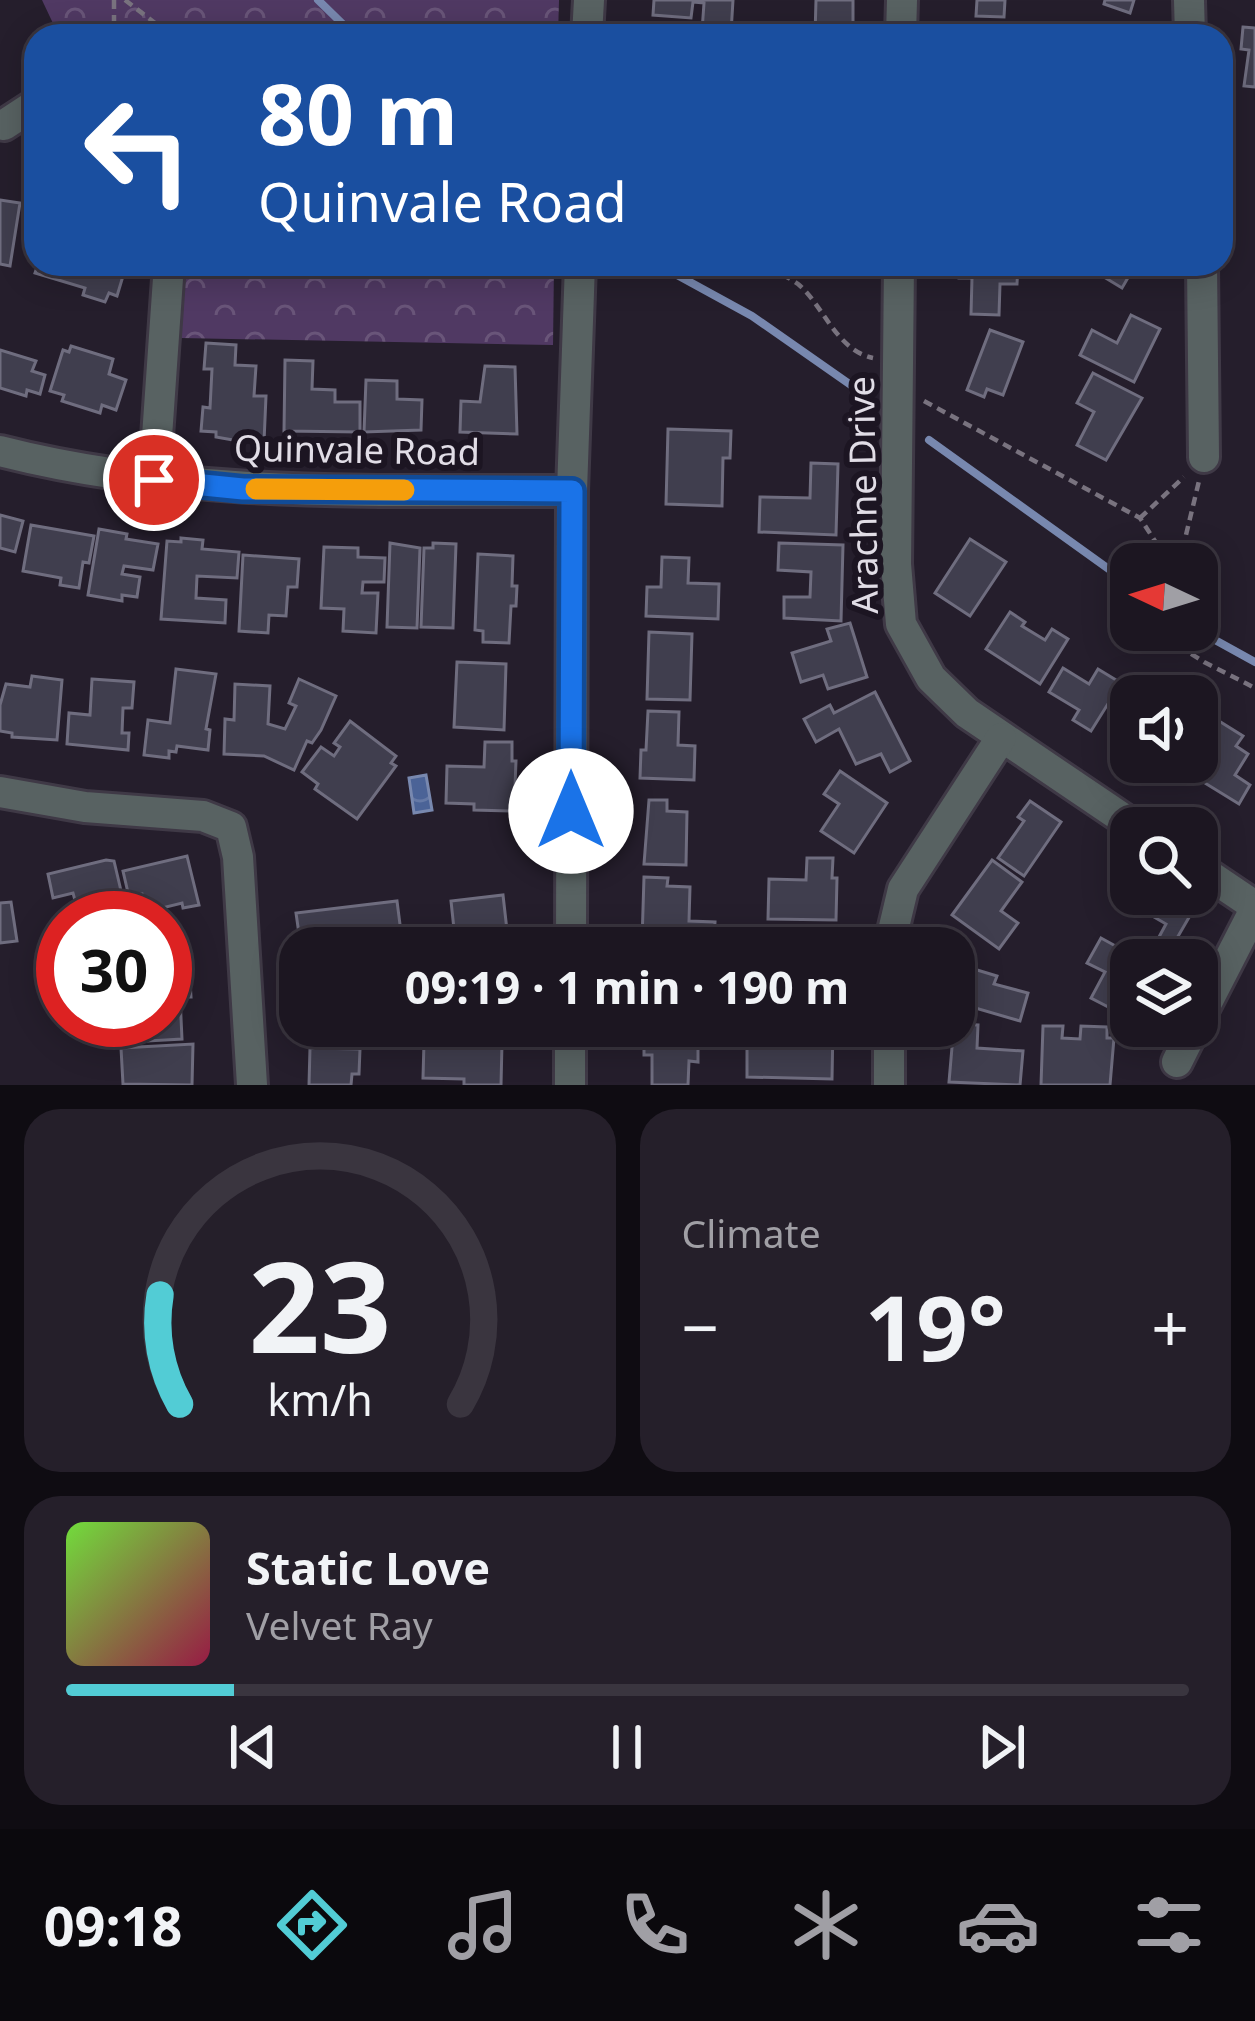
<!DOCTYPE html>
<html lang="en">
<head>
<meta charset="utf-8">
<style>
  :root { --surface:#1c1621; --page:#251f2a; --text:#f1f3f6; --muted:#a09fa5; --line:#3a353f; --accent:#52ccd5 }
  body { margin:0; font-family:"Noto Sans",sans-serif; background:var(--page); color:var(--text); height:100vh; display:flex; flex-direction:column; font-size:45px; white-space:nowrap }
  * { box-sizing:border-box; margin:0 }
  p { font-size:39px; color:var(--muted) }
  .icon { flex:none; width:66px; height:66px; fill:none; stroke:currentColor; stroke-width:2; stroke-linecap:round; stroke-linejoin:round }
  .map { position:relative; height:1085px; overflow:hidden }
  .details { display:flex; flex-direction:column; gap:24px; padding:24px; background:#0f0c12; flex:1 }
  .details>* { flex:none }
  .banner { position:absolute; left:24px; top:24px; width:1209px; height:252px; border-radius:36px; box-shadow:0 6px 30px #0003,0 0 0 3px var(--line); background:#1a4fa0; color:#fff; overflow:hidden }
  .needle { width:78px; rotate:274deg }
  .tools { position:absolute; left:1110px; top:543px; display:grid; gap:24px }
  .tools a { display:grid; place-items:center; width:108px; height:108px; border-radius:24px; background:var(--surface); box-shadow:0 6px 30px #0003,0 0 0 3px var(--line); font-size:60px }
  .speed { position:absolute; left:36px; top:891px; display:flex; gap:24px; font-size:60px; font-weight:700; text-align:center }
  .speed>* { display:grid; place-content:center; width:156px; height:156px; border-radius:50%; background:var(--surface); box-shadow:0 6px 30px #0003,0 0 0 3px var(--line); line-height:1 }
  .speed .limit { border:18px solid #d22; background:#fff; color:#111 }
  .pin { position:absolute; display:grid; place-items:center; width:102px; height:102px; color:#fff; margin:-51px; border:6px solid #fff; border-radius:50%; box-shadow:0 3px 12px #0007 }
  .me { position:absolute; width:132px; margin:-66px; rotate:0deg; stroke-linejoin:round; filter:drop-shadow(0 0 9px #0008) }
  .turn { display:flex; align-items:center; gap:42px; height:252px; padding:0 36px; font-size:54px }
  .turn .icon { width:156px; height:156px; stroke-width:2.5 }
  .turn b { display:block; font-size:84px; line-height:102px }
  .big { font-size:90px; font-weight:700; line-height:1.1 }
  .details .tile { flex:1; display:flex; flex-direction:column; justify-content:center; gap:18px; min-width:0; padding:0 42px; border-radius:36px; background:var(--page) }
  .details .dial { align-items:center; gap:0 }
  .dial svg { height:312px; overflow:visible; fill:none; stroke:var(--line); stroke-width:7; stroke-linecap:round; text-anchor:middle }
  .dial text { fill:var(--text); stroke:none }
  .song { display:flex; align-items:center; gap:36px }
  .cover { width:144px; height:144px; border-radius:18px; background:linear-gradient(135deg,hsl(100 70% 55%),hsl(340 70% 35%)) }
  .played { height:12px; border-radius:6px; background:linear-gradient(90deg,var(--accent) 15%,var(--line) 15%) }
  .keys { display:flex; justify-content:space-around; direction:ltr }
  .heat { display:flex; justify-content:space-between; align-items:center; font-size:66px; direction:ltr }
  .details .tiles { flex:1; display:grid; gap:24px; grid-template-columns:1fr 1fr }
  .tile:last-child { grid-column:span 2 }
  .trip { position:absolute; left:279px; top:927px; width:696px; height:120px; border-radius:36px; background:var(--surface); box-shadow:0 6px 30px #0003,0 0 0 3px var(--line); font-weight:700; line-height:120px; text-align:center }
  .tabs { display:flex; height:192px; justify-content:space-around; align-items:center; background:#0b090d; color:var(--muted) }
  .tabs .icon { width:84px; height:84px }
  .tabs .selected { color:var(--accent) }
  .tabs b { font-size:54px; color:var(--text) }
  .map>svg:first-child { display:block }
  .park { fill:url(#park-crowns) }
  .water { fill:url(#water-waves); stroke:#7888af; stroke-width:3 }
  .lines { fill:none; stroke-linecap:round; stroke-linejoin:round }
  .stream { stroke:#7888af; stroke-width:8 }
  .building { fill:#403e4e; stroke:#6f6d7f; stroke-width:3 }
  .minor-casing { stroke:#3f3946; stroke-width:36 }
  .path { stroke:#79737f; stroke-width:4.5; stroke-dasharray:9 6; stroke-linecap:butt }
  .minor { stroke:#586262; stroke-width:30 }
  .route-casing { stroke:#114b97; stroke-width:30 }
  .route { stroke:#1a73e8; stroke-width:21 }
  .slow { stroke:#f59e0b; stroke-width:21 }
  .labels { text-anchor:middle; stroke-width:12; stroke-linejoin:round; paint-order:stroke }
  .street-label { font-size:36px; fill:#e1dde6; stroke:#1c1522 }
</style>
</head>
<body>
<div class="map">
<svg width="1255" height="1085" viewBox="0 0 1255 1085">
  <defs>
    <pattern id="park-crowns" width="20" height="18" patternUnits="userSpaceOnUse" patternTransform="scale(3)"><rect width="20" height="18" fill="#503963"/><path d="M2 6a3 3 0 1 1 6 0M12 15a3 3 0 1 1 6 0" fill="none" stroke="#695579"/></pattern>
    <pattern id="water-waves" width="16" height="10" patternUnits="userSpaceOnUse" patternTransform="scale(3)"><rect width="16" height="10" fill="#4b6397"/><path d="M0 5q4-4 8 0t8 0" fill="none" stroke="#6579a6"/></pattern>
  </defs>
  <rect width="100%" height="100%" fill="#251e2c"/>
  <g class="park">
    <path d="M42,0H559L558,36H59Z"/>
    <path d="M182,264H554L553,345L181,338Z"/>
  </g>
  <path class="water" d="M426,775L432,810L414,813L409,778Z"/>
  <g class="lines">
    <g class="stream">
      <path d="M318,0L355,36"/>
      <path d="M657,264L752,316L868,397"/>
      <path d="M929,440L1131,585"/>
      <path d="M1197,630L1255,662"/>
    </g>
  </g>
  <g class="building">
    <path d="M654,0H733L731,33L702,31L704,3L693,2L691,18L653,15Z"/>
    <path d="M816,0H853V36H815Z"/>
    <path d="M977,0H1005L1004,17L976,16Z"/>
    <path d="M1105,0H1134L1130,13L1104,4Z"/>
    <path d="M1243,27L1255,28V87L1244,86L1249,50L1241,49Z"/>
    <path d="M954,28L1043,30V36H954Z"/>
    <path d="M0,200L20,203L10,266L0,264Z"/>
    <path d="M38,264H118L126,266L117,296L109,293L105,302L83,295L85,288L35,273Z"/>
    <path d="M959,264H1018L1017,284H1000L999,315L971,314L972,278H959Z"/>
    <path d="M1105,264H1136L1122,288L1099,274Z"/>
    <path d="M1131,315L1160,329L1134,382L1080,355L1092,330L1117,343Z"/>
    <path d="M990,330L1023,342L1003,395L987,389L984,397L967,390Z"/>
    <path d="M206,343L236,345L235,365L256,366L254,396H266L264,442L233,440L216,437V432L201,431L203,407L210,408L212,369H204Z"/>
    <path d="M71,346L113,359L109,374L126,380L116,410L102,405L100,413L62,401L64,395L50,391L63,350L69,352Z"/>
    <path d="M0,350L36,361L32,371L45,375L40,394L27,390L26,396L0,388Z"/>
    <path d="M285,360L313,361L312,389L335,390V402H360V432L284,431Z"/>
    <path d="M485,366L515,367L517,434L460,432L461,401L480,402Z"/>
    <path d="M1093,373L1142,398L1106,460L1077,445L1094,412L1077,403Z"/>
    <path d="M366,380L397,381V399L422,400L421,430L364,432Z"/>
    <path d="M668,429L731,431L730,458H723L722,506L666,504Z"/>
    <path d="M811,463L838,464L836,535L759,532L760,497L810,498Z"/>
    <path d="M0,515L23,521L15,552L0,548Z"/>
    <path d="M31,525L94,536L89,563L83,562L79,588L60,585L61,578L23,571Z"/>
    <path d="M99,529L127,534L126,539L158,544L153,570L124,566L122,574L140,577L137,597L122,595V601L88,595Z"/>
    <path d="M181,538L203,540L202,549L239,552L237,578L197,576L196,598L226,600L225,623L161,619L167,541L181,542Z"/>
    <path d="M970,539L1006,562L970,616L935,593Z"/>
    <path d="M390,543L420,548L417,628L387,627Z"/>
    <path d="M433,543L456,544L453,628L421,627L424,548H433Z"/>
    <path d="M779,543L843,545L841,621L784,618V597H810L811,572L778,570Z"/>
    <path d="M324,547L358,548V557L385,558L384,582H363L362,593H378L376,633L343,631L344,609L321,608Z"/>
    <path d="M478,554L513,556L512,586H517L516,606H511L509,643L483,642V631L475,630Z"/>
    <path d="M243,555L299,559L297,587H288L286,616L269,615L268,633L239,631Z"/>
    <path d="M662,557L689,558L688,583L719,584L718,619L646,616L647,587H661Z"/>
    <path d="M1010,612L1025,622L1022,626L1045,640L1052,629L1068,639L1040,684L986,649Z"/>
    <path d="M850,623L867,677L828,689L823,675L801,682L792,653L831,641L827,629Z"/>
    <path d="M649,632L692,634L690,700L647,699Z"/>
    <path d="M457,662L506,664L504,730L454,727Z"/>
    <path d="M1063,668L1089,684L1098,669L1121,683L1091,731L1073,720L1079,710L1049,692Z"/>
    <path d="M176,669L216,674L206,729L210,730L208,750L177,746L176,752L169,751V758L144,755L148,720L170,723Z"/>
    <path d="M32,676L62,680L57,740L12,737V733L0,731V705L6,684L30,687Z"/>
    <path d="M92,679L134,682L132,708H123L122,733H129L128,750L67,744L69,713L90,715Z"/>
    <path d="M299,679L336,696L321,730L312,743L307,741L294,770L264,756L224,754L225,719L234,720L235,684L270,686L268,724L285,729L296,706L289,703Z"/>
    <path d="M875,692L910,761L890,772L881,754L856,764L839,729L816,742L804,719L830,705L834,713Z"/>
    <path d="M648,711L679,712L678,745L695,746L694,780L640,778L641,750H646Z"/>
    <path d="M1131,719V754L1115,743Z"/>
    <path d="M350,721L396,756L391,763L396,766L357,819L315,789L318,784L302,772L321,747L334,756L340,747L334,743Z"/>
    <path d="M1219,721L1243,736L1236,746L1248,754L1235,775L1250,785L1239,804L1187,772L1197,762Z"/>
    <path d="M485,742H512V761H516L514,811L474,810V804L446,803L447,766L484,767Z"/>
    <path d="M1137,762H1176L1164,780Z"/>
    <path d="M840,771L887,803L854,853L821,831L839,804L824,794Z"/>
    <path d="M649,800H667V811L687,812L686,865L644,864Z"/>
    <path d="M1030,801L1061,822L1024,876L998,858L1024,821L1018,817Z"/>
    <path d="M187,856L199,905L183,908L182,903L146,912L142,894L129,897L123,871Z"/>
    <path d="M807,858H833L832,878H837L836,920L768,919L769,879L806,880Z"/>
    <path d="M106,860L114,861L122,895L98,905L97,898L76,904L73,893L53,898L48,874Z"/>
    <path d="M992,860L1022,882L1001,911L1018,923L999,949L952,915Z"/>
    <path d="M644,877L668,878L667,886L690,887L689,921L715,922L714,943L642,941Z"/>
    <path d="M1131,881V894H1172L1195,907L1173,945L1159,937L1166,924L1142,910L1138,916L1118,904Z"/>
    <path d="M503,895L509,948H456L451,901Z"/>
    <path d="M397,901L403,948H301L309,946L307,933L299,934L296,913Z"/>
    <path d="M11,902L17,941L0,943V903Z"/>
    <path d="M1101,938L1141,960H1131V988L1118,1012L1091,998L1105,972L1087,963Z"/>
    <path d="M954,963L997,976L994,984L1028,993L1020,1021L965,1005L967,998L954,994Z"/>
    <path d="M189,964L191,997H180L182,1039L148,1041L147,1020H165V965Z"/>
    <path d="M954,1024L978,1025L977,1048L1023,1051L1020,1085L949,1082Z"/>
    <path d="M315,1026H344L346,1038L318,1042Z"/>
    <path d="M470,1026H500V1038L470,1037Z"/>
    <path d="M808,1026H833L832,1079L747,1077V1043L807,1045Z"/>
    <path d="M1043,1026H1063L1062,1038L1080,1039L1081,1026L1107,1027V1038H1114L1110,1085H1041Z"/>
    <path d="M644,1033L698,1034V1062L689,1061L688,1085H652V1055H644Z"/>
    <path d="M424,1042L502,1043L501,1085H464V1079L423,1078Z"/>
    <path d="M193,1044L192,1085L123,1084L121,1048Z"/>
    <path d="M310,1048L360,1049L359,1074H352L351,1085H309Z"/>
  </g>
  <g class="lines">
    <g class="minor-casing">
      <g id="minor">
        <path d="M1189,0L1190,36"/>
        <path d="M587,36L589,0"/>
        <path d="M901,36L902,0"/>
        <path d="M4,125L36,104"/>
        <path d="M899,264L896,564L901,624L931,678L967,713L1137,828"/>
        <path d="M1202,264L1204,457"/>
        <path d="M0,451C187,499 381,490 572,491"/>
        <path d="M154,480L169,264"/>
        <path d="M0,792L85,807L203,816L231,827L238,857L252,1085"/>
        <path d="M1197,867L1255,906"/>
        <path d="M571,948L572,491L580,264"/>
        <path d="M889,948L903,889L1001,738"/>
        <path d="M1197,1022L1255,909"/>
        <path d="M889,1026V1085"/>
        <path d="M1177,1062L1195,1026"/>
        <path d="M570,1085V1026"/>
      </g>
    </g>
    <g class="path">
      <path d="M114,0V36"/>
      <path d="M125,0L172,36"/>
      <path d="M754,264C768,269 786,275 798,284C824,306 836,350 873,358"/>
      <path d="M924,401L1140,518L1170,564"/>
      <path d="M1140,518L1184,477"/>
      <path d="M1179,564L1199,481"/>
      <path d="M1153,630L1204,662L1255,688"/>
    </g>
    <use href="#minor" class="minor"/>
  </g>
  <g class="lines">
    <g class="route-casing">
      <path id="route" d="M154,480L243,489L572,491L571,811"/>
    </g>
    <use href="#route" class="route"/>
    <path class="slow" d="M256,489L404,490"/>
  </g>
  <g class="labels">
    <g class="street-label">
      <text transform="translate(357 450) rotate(1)" y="13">Quinvale Road</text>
      <text transform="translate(863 495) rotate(-91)" y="13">Arachne Drive</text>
    </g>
  </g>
</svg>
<div class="tools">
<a><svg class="needle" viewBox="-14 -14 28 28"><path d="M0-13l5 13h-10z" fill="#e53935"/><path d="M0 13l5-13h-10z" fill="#a09fa5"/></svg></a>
<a><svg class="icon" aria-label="sound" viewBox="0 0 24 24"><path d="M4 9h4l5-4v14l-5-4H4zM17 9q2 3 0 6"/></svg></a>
<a><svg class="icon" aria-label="search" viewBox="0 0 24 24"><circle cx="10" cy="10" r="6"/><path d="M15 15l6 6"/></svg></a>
<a><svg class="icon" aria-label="layers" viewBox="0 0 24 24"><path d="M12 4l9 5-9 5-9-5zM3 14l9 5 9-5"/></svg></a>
</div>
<div class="speed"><div class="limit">30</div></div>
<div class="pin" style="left:154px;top:480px;background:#d93025"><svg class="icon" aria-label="arrive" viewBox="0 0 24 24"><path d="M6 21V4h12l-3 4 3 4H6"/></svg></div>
<svg class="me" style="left:571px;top:811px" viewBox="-20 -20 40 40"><circle r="19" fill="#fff"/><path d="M0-13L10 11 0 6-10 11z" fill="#1a73e8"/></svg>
<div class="trip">09:19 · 1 min · 190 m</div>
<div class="banner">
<div class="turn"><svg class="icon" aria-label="left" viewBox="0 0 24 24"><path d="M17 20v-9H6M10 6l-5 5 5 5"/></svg><div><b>80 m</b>Quinvale Road</div></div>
</div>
</div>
<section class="details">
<div class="tiles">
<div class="tile dial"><svg viewBox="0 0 100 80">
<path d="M14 69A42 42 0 1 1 86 69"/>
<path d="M14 69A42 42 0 0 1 9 41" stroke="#52ccd5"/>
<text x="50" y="56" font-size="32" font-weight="700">23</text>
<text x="50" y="72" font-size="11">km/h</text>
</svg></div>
<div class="tile"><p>Climate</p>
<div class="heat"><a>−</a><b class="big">19°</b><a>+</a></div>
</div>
<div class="tile">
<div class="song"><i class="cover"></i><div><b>Static Love</b><p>Velvet Ray</p></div></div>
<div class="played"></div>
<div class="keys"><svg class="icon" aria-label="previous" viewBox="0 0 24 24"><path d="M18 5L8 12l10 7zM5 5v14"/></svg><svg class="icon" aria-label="pause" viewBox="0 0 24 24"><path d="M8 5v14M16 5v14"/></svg><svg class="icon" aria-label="next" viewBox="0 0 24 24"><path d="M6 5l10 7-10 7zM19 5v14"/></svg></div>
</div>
</div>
</section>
<nav class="tabs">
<b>09:18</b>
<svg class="icon selected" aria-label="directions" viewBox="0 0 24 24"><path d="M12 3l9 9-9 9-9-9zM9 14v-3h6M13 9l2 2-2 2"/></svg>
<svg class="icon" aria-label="music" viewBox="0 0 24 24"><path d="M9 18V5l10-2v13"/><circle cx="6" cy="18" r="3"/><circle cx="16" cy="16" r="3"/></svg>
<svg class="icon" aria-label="phone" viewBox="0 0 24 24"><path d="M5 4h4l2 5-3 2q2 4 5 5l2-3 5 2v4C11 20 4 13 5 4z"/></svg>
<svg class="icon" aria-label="climate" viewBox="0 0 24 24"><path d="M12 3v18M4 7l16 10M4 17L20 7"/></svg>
<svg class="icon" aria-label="car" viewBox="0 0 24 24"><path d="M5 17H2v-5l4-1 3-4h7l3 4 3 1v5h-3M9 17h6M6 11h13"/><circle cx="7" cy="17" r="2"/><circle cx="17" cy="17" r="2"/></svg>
<svg class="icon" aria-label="filters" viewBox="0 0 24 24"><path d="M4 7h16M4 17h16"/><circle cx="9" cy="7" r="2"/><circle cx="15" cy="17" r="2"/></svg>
</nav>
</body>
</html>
